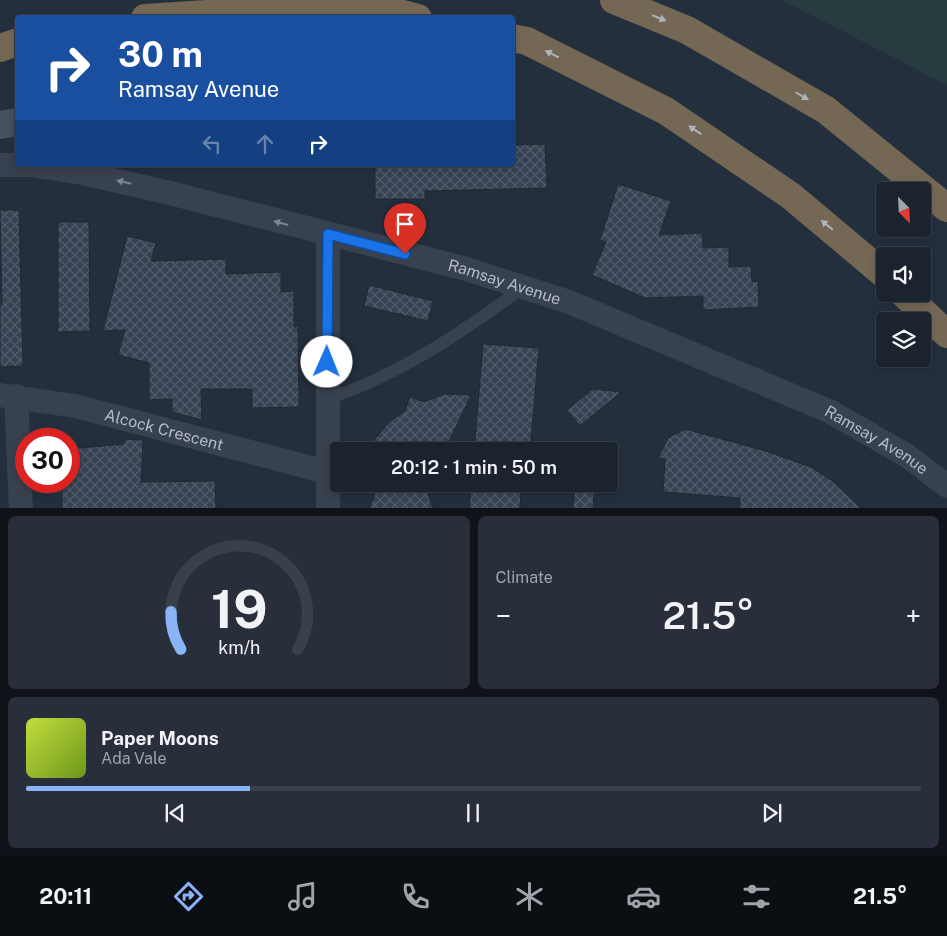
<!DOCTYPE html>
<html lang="en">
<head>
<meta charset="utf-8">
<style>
  :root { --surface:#1b232e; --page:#282f3a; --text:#f1f3f6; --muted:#a0a4aa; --line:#39404a; --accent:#8ab4f8 }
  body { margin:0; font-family:"Public Sans",sans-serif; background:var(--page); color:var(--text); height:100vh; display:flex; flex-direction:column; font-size:19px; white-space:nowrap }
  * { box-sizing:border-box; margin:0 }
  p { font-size:16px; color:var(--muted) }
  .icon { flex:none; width:28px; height:28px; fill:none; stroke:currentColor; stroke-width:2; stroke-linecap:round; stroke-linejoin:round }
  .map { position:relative; height:508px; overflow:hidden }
  .drawer { display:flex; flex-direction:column; gap:8px; padding:8px; background:#0f1319; flex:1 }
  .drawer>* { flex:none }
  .banner { position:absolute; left:15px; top:15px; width:500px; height:152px; border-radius:5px; box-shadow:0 2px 8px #0003,0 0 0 1px var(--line); background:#1a4fa0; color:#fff; overflow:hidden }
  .needle { width:32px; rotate:156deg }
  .tools { position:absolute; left:876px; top:182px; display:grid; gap:10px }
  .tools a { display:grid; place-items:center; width:55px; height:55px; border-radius:5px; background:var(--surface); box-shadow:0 2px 8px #0003,0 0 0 1px var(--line); font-size:25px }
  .speed { position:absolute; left:15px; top:428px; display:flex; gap:10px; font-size:25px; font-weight:700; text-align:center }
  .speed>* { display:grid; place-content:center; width:65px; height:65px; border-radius:50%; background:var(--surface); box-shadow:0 2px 8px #0003,0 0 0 1px var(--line); line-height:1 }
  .speed .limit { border:8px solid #d22; background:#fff; color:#111 }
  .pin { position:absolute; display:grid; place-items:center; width:42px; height:42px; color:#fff; margin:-51px -21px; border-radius:50% 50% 50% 0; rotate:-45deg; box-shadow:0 0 5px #0007 }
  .pin .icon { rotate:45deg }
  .me { position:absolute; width:55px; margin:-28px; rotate:1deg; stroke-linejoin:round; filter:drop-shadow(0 0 4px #0008) }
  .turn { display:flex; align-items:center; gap:18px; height:105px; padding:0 20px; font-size:22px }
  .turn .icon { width:65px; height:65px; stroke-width:2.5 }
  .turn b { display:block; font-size:35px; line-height:42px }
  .lanes { display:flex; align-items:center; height:48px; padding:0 20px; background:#0003; justify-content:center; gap:25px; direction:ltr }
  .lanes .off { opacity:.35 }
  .big { font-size:38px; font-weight:600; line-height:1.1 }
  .drawer .widget { flex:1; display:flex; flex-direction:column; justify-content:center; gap:8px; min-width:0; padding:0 18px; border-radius:8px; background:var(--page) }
  .drawer .dial { align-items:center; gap:0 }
  .dial svg { height:130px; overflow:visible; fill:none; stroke:var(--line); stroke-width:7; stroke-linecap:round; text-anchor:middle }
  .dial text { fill:var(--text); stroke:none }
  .song { display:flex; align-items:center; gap:15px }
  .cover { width:60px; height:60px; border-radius:8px; background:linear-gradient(135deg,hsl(70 70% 55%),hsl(80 70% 35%)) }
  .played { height:5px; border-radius:2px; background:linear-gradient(90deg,var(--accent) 25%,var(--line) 25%) }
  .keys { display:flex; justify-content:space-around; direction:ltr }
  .heat { display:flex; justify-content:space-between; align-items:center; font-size:28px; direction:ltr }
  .drawer .tiles { flex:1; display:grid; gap:8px; grid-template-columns:1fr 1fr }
  .widget:last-child { grid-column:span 2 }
  .trip { position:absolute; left:330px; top:442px; width:288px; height:50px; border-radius:5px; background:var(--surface); box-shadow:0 2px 8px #0003,0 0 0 1px var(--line); font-weight:600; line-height:50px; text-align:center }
  .tabs { display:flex; height:80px; justify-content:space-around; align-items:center; background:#0b0e12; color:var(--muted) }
  .tabs .icon { width:35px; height:35px }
  .tabs .active { color:var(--accent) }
  .tabs b { font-size:22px; color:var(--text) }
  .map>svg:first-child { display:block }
  .pitch { fill:#263c3f }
  .building { fill:url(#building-cross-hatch); stroke:#1f2835 }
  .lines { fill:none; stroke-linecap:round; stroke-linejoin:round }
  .service { stroke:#38414e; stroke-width:12 }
  .minor { stroke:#38414e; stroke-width:24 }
  .secondary { stroke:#465061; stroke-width:28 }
  .motorway { stroke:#746855; stroke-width:28 }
  .oneway { fill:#aeb4bd }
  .oneway2 { fill:#7c8592 }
  .route-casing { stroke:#114b97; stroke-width:12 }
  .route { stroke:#1a73e8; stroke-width:9 }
  .labels { text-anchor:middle; stroke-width:5; stroke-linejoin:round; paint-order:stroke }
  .street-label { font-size:16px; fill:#b4bcc9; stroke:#1d2633 }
</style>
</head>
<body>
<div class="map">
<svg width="947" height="509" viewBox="0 0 947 509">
  <defs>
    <pattern id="building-cross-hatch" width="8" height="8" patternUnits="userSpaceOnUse" patternTransform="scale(1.25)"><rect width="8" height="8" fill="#364354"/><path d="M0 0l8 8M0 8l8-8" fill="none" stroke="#515c6b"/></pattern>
  </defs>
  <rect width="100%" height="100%" fill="#242f3e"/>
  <path class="pitch" d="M782,0H947V85Z"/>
  <g class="building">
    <path d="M545,144L547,188L425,191V199H375V165H512V145Z"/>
    <path d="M618,184L671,201L659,235L702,233L703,248L729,247V267L751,266L752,282L758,281L759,307L703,310V296L645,298L592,275L606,242L600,240Z"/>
    <path d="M0,210H19L23,366L0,367V304H2Z"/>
    <path d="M58,222H89L90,331L58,332Z"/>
    <path d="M127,236L156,243L151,261L226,259V274L281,272V292L294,291V327L298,326L299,407L252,408V389H201L202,420L172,412V399L149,400V363L118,355L125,330L103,331Z"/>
    <path d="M369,285L433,301L428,321L364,306Z"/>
    <path d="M483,344L539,348L530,451H474Z"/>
    <path d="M593,389L621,392L580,426L567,410Z"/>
    <path d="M445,394L471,395L447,446L436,451H365L389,422L405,411L410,397L424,402Z"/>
    <path d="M685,429L766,451L813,468L832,481L862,509H739L740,498L663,492L665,459L658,458L668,438Z"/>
    <path d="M125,439L143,440L141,482L215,481L216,509H62V481H69V449L124,444Z"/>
    <path d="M578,446L597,448V451H577Z"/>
    <path d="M379,484H425L433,509H369Z"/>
    <path d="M471,484H528L527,494L521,493L520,509H469Z"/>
    <path d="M575,484H595L593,509H573Z"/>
  </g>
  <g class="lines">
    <path class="service" d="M327,399C400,375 462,332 524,287"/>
    <g class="minor">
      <path id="s1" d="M0,165H31L83,173L170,193L463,268L569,302L829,411L906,455L947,486"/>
      <path id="s2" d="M0,395L75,406L327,472"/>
      <path d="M16,396L21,509"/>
      <path d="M328,509V235"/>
    </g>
    <path class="secondary" d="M0,125L18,122"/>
    <g class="motorway">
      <path d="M614,0L687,30L826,110L947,208"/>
      <path d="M145,18L284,9L403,14L418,18"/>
      <path d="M512,38L527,41L666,111L791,196L885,275"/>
      <path d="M0,48L18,42"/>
      <path d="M904,294L947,334"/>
    </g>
  </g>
  <defs><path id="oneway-solid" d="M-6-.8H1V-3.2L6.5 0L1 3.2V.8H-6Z" transform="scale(1.25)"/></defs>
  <g class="oneway">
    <use href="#oneway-solid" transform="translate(659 18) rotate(22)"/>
    <use href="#oneway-solid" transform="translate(552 54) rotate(-153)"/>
    <use href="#oneway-solid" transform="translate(802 96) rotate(30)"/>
    <use href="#oneway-solid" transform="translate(695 130) rotate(-146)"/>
    <use href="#oneway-solid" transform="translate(827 225) rotate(-141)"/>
  </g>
  <g class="oneway2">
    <use href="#oneway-solid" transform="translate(124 182) rotate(-167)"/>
    <use href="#oneway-solid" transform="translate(281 223) rotate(-165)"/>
  </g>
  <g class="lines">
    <g class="route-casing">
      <path id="route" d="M327,362L328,234L405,254"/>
    </g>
    <use href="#route" class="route"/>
  </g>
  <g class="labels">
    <g class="street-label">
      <text dy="6" stroke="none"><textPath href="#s1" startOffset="519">Ramsay Avenue</textPath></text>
      <text dy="6" stroke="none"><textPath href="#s2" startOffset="168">Alcock Crescent</textPath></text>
      <text dy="6" stroke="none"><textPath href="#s1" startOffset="924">Ramsay Avenue</textPath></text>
    </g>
  </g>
</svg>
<div class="tools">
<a><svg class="needle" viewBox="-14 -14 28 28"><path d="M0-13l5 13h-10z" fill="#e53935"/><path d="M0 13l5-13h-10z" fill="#a0a4aa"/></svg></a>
<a><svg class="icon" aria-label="sound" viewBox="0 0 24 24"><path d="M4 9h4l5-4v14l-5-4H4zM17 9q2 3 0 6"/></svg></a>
<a><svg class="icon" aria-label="layers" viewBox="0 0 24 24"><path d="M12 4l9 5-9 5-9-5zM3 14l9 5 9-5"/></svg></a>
</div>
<div class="speed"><div class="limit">30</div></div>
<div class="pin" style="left:405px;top:254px;background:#d93025"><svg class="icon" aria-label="arrive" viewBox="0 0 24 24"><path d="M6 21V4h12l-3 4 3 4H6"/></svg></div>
<svg class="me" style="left:327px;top:362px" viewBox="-20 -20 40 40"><circle r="19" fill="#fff"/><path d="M0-13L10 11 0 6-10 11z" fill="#1a73e8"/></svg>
<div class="trip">20:12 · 1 min · 50 m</div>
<div class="banner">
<div class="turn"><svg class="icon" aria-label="right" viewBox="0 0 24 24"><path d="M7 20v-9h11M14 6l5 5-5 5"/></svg><div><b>30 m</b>Ramsay Avenue</div></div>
<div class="lanes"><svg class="icon off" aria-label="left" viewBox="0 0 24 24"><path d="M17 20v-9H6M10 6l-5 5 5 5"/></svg><svg class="icon off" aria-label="ahead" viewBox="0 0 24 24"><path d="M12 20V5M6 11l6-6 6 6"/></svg><svg class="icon" aria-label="right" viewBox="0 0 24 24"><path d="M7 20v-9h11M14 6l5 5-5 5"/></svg></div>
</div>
</div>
<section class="drawer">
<div class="tiles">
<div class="widget dial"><svg viewBox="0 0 100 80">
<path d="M14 69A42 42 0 1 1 86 69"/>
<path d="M14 69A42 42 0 0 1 8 46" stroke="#8ab4f8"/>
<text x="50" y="56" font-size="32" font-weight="700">19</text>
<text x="50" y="72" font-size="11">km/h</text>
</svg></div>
<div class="widget"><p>Climate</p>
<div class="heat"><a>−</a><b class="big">21.5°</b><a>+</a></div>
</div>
<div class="widget">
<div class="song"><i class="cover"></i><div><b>Paper Moons</b><p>Ada Vale</p></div></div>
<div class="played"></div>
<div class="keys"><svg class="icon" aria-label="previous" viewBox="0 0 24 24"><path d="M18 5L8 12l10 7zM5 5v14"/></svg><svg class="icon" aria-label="pause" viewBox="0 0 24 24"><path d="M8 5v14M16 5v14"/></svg><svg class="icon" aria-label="next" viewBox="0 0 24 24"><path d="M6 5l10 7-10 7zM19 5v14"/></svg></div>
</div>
</div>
</section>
<nav class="tabs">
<b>20:11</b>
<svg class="icon active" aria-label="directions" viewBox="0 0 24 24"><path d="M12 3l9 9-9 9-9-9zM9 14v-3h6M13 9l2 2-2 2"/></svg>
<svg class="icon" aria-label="music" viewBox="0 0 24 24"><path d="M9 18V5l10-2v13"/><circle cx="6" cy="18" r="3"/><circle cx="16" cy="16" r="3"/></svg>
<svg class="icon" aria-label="phone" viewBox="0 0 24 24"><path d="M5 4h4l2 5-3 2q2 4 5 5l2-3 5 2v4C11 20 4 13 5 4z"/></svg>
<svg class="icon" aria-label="climate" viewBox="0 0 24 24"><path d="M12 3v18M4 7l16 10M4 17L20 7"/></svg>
<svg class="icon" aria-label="car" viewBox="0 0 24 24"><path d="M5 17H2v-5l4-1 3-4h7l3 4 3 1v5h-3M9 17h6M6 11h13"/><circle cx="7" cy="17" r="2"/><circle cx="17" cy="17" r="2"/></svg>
<svg class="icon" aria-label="filters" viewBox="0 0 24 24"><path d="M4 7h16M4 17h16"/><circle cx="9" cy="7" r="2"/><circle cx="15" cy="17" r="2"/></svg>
<b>21.5°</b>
</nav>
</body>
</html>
